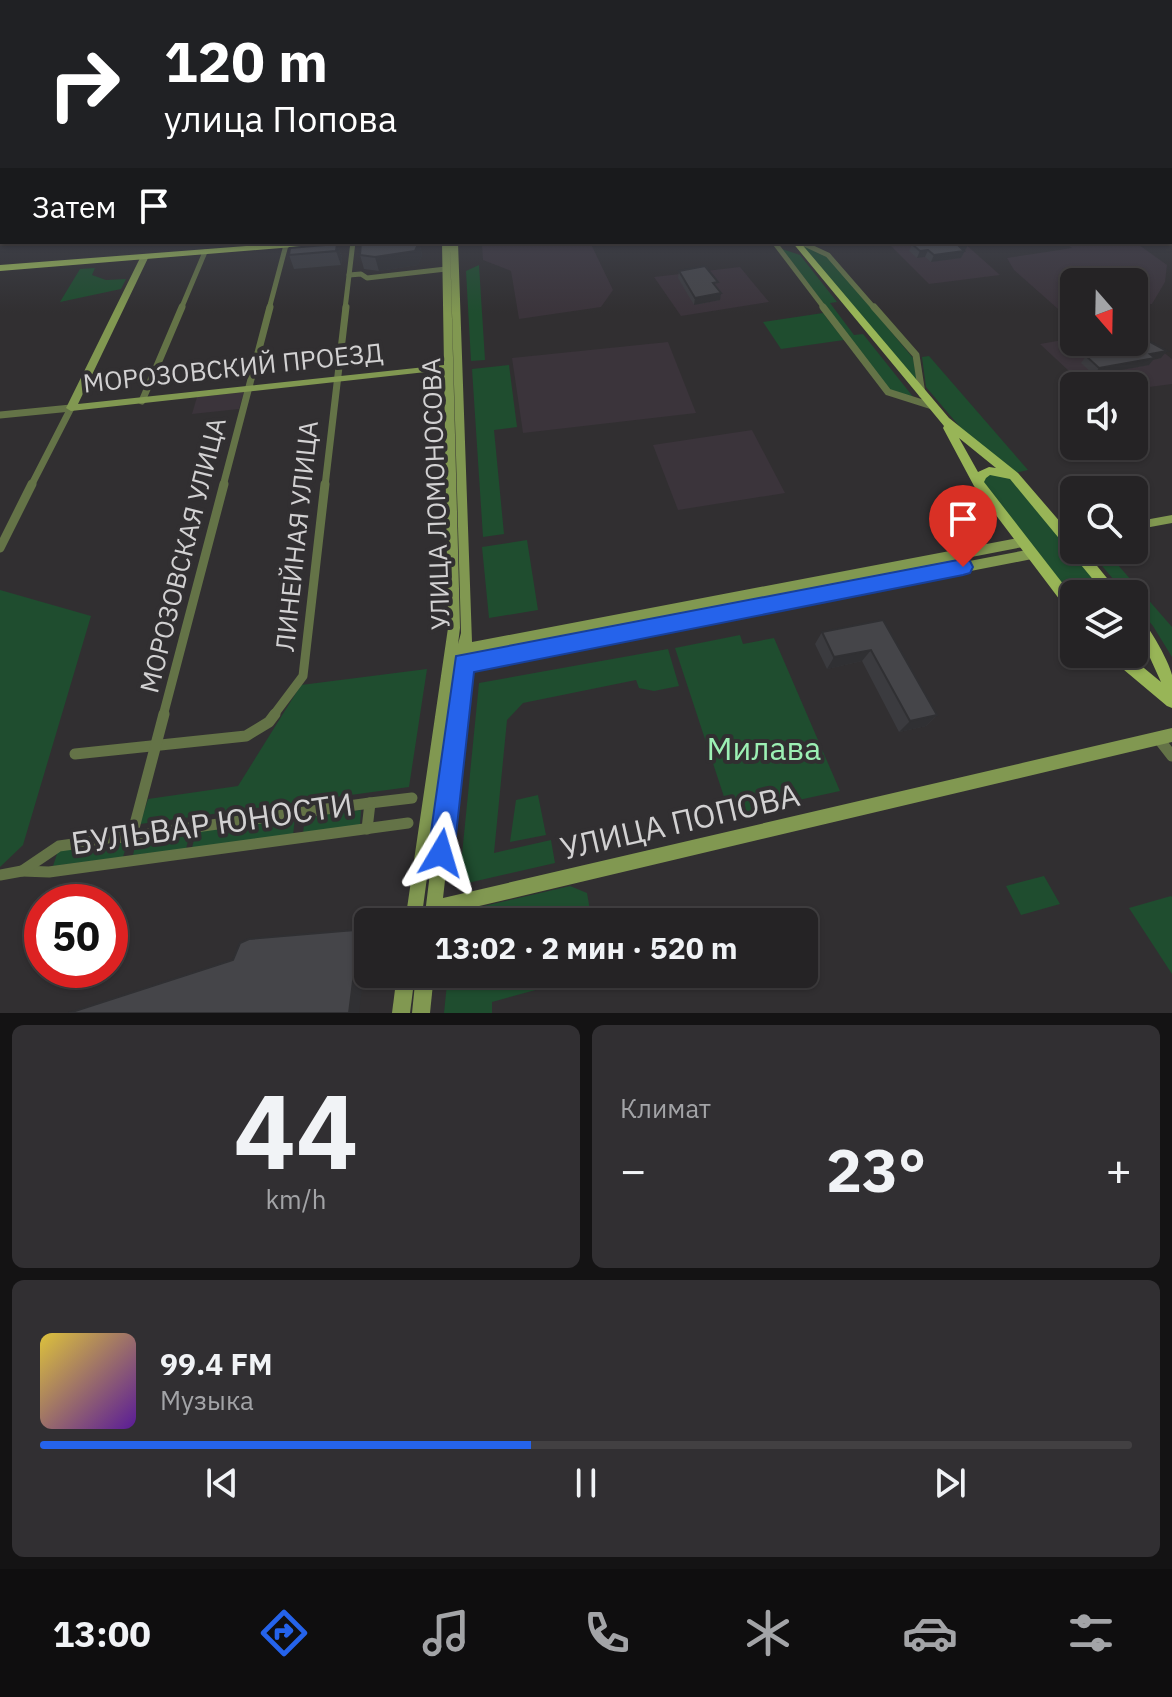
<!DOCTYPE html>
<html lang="ru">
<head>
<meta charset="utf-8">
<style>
  :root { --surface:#252325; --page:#312f32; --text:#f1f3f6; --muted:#a3a4a7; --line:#424042; --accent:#2563eb }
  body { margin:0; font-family:"IBM Plex Sans",sans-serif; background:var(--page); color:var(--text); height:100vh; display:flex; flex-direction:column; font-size:30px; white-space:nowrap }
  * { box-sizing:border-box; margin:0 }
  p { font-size:26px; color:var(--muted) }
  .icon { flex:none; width:44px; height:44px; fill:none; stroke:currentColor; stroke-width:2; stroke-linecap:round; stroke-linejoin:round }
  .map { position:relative; height:1013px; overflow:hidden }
  .details { display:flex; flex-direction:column; gap:12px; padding:12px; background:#141314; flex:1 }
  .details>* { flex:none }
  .banner { position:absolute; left:0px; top:0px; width:1172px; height:244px; box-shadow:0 2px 6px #0004,0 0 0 2px var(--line); background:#202124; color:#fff; overflow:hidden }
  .needle { width:52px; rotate:160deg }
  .tools { position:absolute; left:1060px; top:268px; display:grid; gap:16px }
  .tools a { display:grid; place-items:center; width:88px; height:88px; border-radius:12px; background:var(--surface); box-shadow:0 2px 6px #0004,0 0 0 2px var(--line); font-size:40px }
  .speed { position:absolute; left:24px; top:884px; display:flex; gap:16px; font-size:40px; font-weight:700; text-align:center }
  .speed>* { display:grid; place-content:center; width:104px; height:104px; border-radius:50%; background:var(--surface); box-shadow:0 2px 6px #0004,0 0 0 2px var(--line); line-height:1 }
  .speed .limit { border:12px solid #d22; background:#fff; color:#111 }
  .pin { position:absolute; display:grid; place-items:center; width:68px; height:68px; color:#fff; margin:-82px -34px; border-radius:50% 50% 50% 0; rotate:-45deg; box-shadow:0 0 8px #0007 }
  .pin .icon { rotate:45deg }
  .me { position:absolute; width:88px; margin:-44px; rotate:7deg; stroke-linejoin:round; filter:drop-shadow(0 0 6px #0008) }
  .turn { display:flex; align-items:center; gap:28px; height:168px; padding:0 32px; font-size:36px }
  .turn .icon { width:104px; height:104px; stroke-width:2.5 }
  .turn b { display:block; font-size:56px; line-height:68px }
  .then { display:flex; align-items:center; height:76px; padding:0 32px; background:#0003; gap:16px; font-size:30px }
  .big { font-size:60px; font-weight:700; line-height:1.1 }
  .details .widget { flex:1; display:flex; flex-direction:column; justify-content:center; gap:12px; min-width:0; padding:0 28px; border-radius:12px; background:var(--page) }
  .details .dial { align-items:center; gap:0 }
  .dial b { font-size:104px; line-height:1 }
  .song { display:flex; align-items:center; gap:24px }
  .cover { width:96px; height:96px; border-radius:12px; background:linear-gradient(135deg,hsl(50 70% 55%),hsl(270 70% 35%)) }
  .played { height:8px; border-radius:4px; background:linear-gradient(90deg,var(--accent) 45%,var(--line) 45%) }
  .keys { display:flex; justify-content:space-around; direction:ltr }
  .heat { display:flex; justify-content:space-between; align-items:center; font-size:44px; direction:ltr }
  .details .tiles { flex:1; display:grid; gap:12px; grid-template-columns:1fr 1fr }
  .widget:last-child { grid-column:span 2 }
  .trip { position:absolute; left:354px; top:908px; width:464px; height:80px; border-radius:12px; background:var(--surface); box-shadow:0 2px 6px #0004,0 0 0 2px var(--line); font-weight:700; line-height:80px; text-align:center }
  .tab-bar { display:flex; height:128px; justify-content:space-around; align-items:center; background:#0f0e0f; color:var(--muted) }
  .tab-bar .icon { width:56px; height:56px }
  .tab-bar .active { color:var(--accent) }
  .tab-bar b { font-size:36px; color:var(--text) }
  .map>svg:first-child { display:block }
  .built { fill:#3b343b }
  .green { fill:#1f4d2f }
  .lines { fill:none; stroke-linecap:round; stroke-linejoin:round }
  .street-far3 { stroke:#647347; stroke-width:5 }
  .street-far2 { stroke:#647347; stroke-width:7 }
  .street-far1 { stroke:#647347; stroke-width:9 }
  .street { stroke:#647347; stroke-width:11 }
  .secondary { fill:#819851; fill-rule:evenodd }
  .primary { fill:#98b557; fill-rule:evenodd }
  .wall { fill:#3b3b3f }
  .shaded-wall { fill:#303033 }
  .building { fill:#454549; stroke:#303033; stroke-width:2 }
  .route { fill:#2563eb; stroke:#184099; stroke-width:2 }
  .labels { text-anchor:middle; stroke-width:8; stroke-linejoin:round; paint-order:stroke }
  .street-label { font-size:26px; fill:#d2d1d2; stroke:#312f31 }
  .near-park-label { font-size:32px; fill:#9cf0b4; stroke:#312f31 }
  .near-street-label { font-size:32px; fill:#d2d1d2; stroke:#312f31 }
</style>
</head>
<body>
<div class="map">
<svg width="1172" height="1013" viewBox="0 0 1172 1013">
  <rect width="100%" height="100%" fill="#312f31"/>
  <g class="built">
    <path d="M487,242H590L613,290L601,307L519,319L511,271L483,260L482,246Z"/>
    <path d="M908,242H963L1000,275L929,284L889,244Z"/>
    <path d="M1064,242H1135L1167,265L1165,282L1152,304L1134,306V282H1074V315L1066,316L1014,270L1007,258L1072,248Z"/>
    <path d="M740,267L769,302L681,316L654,277Z"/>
    <path d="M1134,329L1172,359V384L1134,389V386H1085L1040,344L1074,338V342H1134Z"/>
    <path d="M668,342L696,413L523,433L512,358Z"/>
    <path d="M244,392L239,409L192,414L197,397Z"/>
    <path d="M752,430L785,493L678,510L653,445Z"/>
  </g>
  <g class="green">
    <path d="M802,245L828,256L913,358L917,381Z"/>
    <path d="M782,249L800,255L837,302L830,303L854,335L863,334L914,398L890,391Z"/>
    <path d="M479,265L485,360L471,361L466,271Z"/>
    <path d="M95,268L92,275L106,280L126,279L121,289L60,302L80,269Z"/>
    <path d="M823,313L844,340L781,349L763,322Z"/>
    <path d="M929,356L1028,470L1015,473L971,440L926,387L922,357Z"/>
    <path d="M509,365L517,427L494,430L504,534L483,537L472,369Z"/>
    <path d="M991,474L1010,478L1109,594H1074V601L983,485V479Z"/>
    <path d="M527,540L538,610L489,618L482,547Z"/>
    <path d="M1111,557L1172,627V657L1153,626L1134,603V594H1126L1097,560Z"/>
    <path d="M0,590L91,616L23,845L0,867Z"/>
    <path d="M740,635L743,644L774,638L840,791L730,815L675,648Z"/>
    <path d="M668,649L679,686L654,691L639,688L636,680L523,703L507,720L494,853L551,840L555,863L459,885L479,683Z"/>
    <path d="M427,669L409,787L140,824L148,799L238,786L301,685Z"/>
    <path d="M538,795L546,835L510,842L516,800Z"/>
    <path d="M361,810L360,825L303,833L305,817Z"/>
    <path d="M295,818L293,835L192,848L196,831Z"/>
    <path d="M190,832L186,849L133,855L137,838Z"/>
    <path d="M128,840L123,857L53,866L59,848Z"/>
    <path d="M1044,876L1060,904L1021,915L1006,886Z"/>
    <path d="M570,886L587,893L592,922H453L454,913Z"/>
    <path d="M1171,896L1172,897V974L1129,908Z"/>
    <path d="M448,974H594L492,1002V1013H444Z"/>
  </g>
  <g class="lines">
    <g class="street-far3">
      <path d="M774,242L825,309"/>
      <path d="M800,242L828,255L875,309"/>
      <path d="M349,275L361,274L367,278L446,269"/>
      <path d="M181,309L205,252"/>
      <path d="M269,309L286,245"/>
      <path d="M345,309L353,242"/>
    </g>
    <g class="street-far2">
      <path d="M823,307L888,392L932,406"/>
      <path d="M874,307L916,355L922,394"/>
      <path d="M142,401L182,307"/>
      <path d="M0,415L71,408"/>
      <path d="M31,486L71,408"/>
      <path d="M223,486L270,307"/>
      <path d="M325,486L346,307"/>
    </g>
    <g class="street-far1">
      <path d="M0,548L32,484"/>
      <path d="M163,716L224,484"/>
      <path d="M273,716L303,676L325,484"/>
    </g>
    <g class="street">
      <path d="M1158,738L1172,756"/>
      <path d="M75,754L246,736L269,722L275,714"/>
      <path d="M134,828L164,714"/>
      <path d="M367,829L370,803L412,798"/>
      <path d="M22,871L49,872L408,823"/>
      <path d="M0,875L22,871L59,846L370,803"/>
    </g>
    <g class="secondary">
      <rect x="0" y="207" width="2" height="5"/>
      <path d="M442,242H450L460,628L458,644L461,633L450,242H458L472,642L1023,537L1027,539L1029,542L1027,545L1023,547L471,654V656L1032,549L1036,551L1038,554L1036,557L1032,559L469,669L443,898L1172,728V742L441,915L440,922H424L455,670L421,922H405L448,628L444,370L71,411L66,408L141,256L145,254L149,256L78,404L444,365Z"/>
      <path d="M1172,515V523L1134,530V522Z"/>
      <path d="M397,974H415L410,1013H392Z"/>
      <path d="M416,974H434L430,1013H412Z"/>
    </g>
    <g class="primary">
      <path d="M298,242H333L329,244L0,271V265Z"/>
      <path d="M792,242H800L949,418L1018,473L1074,538V550H1084L1120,594H1105L1010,479L990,475L986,478L984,482L1074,598V614L1069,612L974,486L943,428L944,426ZM959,438L996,468L989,467L978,472Z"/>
      <path d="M1134,613C1146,619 1169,661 1172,675C1172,685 1172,698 1172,708L1167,706L1111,659L1109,654H1127L1161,682L1146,649L1134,631Z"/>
    </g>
  </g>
  <g class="wall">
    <path d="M419,242L422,255L418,265L379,271L364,269L360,255Z"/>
    <path d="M337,244L342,257L341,265L294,269L289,255Z"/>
    <path d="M912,244L968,245L961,258L931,262L925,257L917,258L909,251Z"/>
    <path d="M679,271L720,300L694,305L678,278Z"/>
    <path d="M1089,347L1167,351L1161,358L1153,360L1149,365L1094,375L1081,363L1086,356L1084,355Z"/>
    <path d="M883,620L937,715L926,726L899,732L862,661L827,669L815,644L822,632Z"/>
  </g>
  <g class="shaded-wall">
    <path d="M419,242L422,255L418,265L379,271L375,257Z"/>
    <path d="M1023,242H1043L1021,246Z"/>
    <path d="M337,244L342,257L341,265L336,251Z"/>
    <path d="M968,245L961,258L931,262L934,255L959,246Z"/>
    <path d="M928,250L925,257L917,258L920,251Z"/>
    <path d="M721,293L720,300L694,305L695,298Z"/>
    <path d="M1167,351L1161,358L1153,360L1149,365L1094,375L1099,368L1150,354Z"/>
    <path d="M871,650L862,661L827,669L834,657Z"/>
    <path d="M937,715L926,726L899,732L910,721Z"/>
    <path d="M355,930L368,937V941L359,1013H349Z"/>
  </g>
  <g class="building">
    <path d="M361,242H419L415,251L375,257L360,255Z"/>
    <path d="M925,242H964L968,245L959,246L964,251L934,255L928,250L920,251L912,244Z"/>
    <path d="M337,244L336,251L289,255L290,248Z"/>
    <path d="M705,266L718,282L713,283L721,293L695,298L679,271Z"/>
    <path d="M1145,339L1167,351L1150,354L1155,358L1099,368L1086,356L1097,354L1089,347L1125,342H1134V341Z"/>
    <path d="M883,620L937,715L910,721L871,650L834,657L822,632Z"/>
    <path d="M355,930L359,933L349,1013H69L233,960L240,943L249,939Z"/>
  </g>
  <linearGradient id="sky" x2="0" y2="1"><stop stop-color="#1b1a1b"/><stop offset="0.55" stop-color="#484d5a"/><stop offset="1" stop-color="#484d5a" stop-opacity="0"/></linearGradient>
  <rect width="1172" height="313" fill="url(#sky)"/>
  <path class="route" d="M963,559L970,561L973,567L970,573L963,575L474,672L454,853L450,862L441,866L432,862L428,853L456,656Z"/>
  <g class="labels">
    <g class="street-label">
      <text transform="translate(233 368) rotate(-6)" y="9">МОРОЗОВСКИЙ ПРОЕЗД</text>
      <text transform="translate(436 494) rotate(-92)" y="9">УЛИЦА ЛОМОНОСОВА</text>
      <text transform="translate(297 536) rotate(-84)" y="9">ЛИНЕЙНАЯ УЛИЦА</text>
      <text transform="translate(183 555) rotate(-76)" y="9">МОРОЗОВСКАЯ УЛИЦА</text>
    </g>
    <g class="near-park-label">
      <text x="764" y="760">Милава</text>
    </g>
    <g class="near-street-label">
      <text transform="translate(680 822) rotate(-13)" y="11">УЛИЦА ПОПОВА</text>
      <text transform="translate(212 824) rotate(-8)" y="11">БУЛЬВАР ЮНОСТИ</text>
    </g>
  </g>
</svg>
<div class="tools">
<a><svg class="needle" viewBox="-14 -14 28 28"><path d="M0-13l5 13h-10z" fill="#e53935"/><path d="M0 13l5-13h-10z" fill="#a3a4a7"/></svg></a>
<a><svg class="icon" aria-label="sound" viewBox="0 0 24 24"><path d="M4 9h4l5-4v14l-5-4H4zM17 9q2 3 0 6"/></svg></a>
<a><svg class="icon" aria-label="search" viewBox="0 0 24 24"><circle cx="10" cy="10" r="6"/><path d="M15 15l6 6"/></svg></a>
<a><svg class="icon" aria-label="layers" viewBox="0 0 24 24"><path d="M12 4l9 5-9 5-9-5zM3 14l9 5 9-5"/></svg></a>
</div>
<div class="speed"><div class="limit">50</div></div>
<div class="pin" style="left:963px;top:567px;background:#d93025"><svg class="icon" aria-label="arrive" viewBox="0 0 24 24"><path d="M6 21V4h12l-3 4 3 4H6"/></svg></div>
<svg class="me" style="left:441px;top:853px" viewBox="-20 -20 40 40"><path d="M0-17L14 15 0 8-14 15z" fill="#2563eb" stroke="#fff" stroke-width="4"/></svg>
<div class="trip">13:02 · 2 мин · 520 m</div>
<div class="banner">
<div class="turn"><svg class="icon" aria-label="right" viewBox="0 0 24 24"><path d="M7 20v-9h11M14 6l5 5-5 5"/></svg><div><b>120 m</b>улица Попова</div></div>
<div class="then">Затем<svg class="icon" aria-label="arrive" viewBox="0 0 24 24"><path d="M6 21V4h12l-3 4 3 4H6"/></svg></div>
</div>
</div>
<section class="details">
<div class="tiles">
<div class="widget dial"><b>44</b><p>km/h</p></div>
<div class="widget"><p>Климат</p>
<div class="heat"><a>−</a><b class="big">23°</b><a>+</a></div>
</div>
<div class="widget">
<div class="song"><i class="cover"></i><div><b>99.4 FM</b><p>Музыка</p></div></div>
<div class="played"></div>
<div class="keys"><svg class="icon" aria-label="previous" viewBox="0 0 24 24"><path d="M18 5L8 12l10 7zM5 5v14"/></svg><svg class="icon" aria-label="pause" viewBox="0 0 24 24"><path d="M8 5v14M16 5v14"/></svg><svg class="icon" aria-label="next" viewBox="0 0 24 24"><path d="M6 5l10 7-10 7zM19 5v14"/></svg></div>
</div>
</div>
</section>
<nav class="tab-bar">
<b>13:00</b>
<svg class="icon active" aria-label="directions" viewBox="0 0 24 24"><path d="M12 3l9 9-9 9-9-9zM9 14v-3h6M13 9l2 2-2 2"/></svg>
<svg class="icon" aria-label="music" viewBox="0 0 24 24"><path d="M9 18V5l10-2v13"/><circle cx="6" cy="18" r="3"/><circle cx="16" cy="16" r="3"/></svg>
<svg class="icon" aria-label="phone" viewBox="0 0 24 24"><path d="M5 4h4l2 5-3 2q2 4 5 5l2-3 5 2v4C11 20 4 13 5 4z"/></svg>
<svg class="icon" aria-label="climate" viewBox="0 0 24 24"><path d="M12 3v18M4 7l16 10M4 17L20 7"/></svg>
<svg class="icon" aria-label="car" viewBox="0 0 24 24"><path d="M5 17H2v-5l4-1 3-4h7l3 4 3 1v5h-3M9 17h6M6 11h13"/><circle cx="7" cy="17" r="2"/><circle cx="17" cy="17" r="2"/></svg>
<svg class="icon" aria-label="filters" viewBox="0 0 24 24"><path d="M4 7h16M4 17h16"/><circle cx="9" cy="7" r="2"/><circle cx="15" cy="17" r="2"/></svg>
</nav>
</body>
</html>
